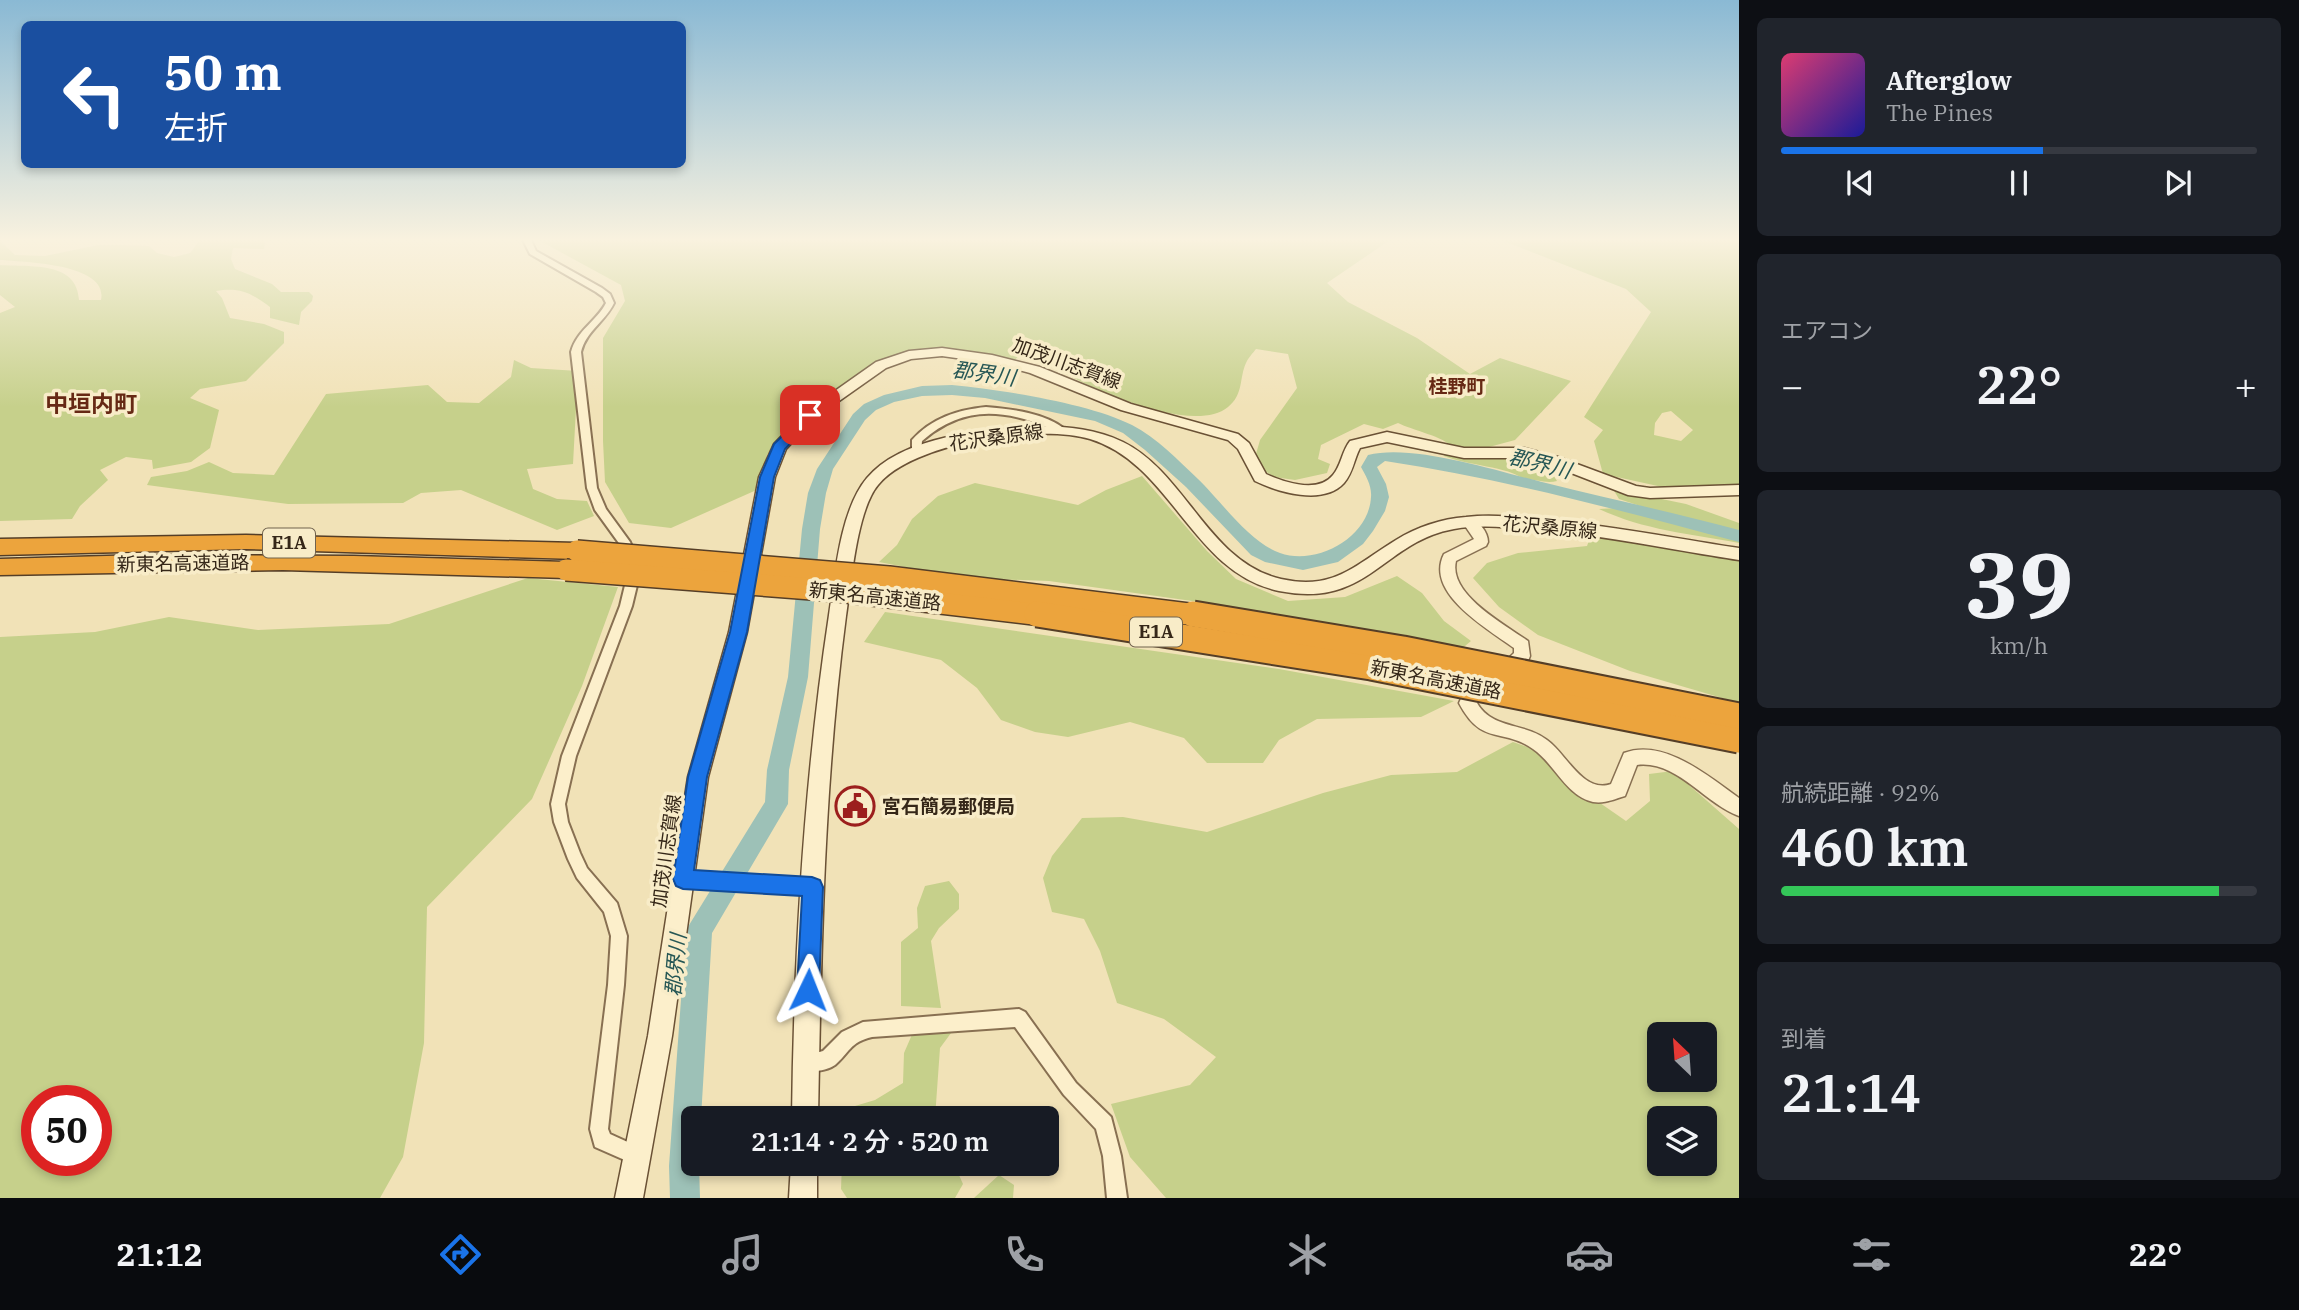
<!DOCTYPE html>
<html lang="ja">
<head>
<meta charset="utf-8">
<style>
  :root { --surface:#171b24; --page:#20242c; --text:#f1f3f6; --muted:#9ea1a6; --line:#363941; --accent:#1a73e8 }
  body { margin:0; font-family:"IBM Plex Serif","Noto Sans JP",serif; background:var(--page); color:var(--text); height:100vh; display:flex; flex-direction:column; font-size:26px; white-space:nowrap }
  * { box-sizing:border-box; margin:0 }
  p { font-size:23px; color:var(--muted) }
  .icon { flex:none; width:38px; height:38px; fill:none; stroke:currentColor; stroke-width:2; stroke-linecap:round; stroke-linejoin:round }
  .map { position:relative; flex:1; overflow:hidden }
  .drawer { display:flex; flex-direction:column; gap:18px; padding:18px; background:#0d0f14; width:560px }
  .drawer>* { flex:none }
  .banner { position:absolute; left:21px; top:21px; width:665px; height:147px; border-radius:10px; box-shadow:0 4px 10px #0003; background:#1a4fa0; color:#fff; overflow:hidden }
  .needle { width:46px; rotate:335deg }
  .controls { position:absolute; left:1647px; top:1022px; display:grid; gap:14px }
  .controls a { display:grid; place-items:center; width:70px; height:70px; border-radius:10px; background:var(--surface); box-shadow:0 4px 10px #0003; font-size:35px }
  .speed { position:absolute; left:21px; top:1085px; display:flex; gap:14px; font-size:35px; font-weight:700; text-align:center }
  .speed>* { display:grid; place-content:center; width:91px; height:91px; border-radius:50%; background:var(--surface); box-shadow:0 4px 10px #0003; line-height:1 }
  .speed .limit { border:10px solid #d22; background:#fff; color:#111 }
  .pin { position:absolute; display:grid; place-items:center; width:60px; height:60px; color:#fff; margin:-30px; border-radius:14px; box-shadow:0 4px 10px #0006 }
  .me { position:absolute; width:77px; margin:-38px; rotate:2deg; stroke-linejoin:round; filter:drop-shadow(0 0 5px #0008) }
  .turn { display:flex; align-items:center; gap:24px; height:147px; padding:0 28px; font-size:32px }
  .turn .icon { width:91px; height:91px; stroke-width:2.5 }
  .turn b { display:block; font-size:49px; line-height:60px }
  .big { font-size:52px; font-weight:600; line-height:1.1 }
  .drawer .widget { flex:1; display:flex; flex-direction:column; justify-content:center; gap:10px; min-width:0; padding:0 24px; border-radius:10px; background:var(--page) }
  .drawer .dial { align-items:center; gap:0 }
  .dial b { font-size:91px; line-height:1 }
  .song { display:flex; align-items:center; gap:21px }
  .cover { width:84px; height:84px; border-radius:10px; background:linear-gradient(135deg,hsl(340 70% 55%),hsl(240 70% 35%)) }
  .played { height:7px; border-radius:4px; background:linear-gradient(90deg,var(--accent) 55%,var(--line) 55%) }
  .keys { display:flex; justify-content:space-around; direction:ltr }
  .heat { display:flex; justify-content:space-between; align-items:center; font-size:38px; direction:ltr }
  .charge { height:10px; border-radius:5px; background:linear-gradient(90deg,#34c759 92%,var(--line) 0) }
  .trip { position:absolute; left:681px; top:1106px; width:378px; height:70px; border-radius:10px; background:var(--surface); box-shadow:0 4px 10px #0003; font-weight:600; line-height:70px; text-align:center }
  .menu { display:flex; height:112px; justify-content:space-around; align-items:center; background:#090b0e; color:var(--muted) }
  .menu .icon { width:49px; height:49px }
  .menu .active { color:var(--accent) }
  .menu b { font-size:32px; color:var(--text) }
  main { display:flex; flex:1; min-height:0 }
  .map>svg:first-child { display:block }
  .green { fill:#c6d08b; fill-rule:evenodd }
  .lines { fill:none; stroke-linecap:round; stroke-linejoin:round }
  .river { fill:#9dc1b7; fill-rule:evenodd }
  .minor-casing { stroke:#887052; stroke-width:4 }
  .tertiary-casing { stroke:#887052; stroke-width:3 }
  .secondary-casing { stroke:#6a5135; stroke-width:3 }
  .motorway-casing { stroke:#553e27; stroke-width:3 }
  .minor { fill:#fcefcb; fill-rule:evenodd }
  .tertiary { fill:#fcefcb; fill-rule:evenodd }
  .secondary { fill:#fcefcb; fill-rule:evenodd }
  .motorway { fill:#eca43d; fill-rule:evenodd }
  .motorway-bridge-far1-casing { stroke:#553e27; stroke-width:24; stroke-linecap:butt }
  .motorway-bridge-casing { stroke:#553e27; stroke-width:29; stroke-linecap:butt }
  .motorway-bridge-far1 { stroke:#eca43d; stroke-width:21 }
  .motorway-bridge { stroke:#eca43d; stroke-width:25 }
  .route { fill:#1a73e8; stroke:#114b97; stroke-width:2 }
  .labels { text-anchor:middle; stroke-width:7; stroke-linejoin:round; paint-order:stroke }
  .shield { fill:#f8ecc8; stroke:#70624d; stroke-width:2 }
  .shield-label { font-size:18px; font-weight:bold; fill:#352718 }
  .street-label { font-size:19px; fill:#352718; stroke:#f8ecc8 }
  .far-quarter-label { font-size:19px; font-weight:bold; fill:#662814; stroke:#f8ecc8 }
  .poi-label { font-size:19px; font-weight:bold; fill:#352718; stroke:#f8ecc8; text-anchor:start }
  .water-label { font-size:21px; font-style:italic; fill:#265755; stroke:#f8ecc8 }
  .quarter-label { font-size:23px; font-weight:bold; fill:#662814; stroke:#f8ecc8 }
</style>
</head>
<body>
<main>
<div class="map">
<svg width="1739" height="1198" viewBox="0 0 1739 1198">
  <rect width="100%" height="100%" fill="#f1e2b7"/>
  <g class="green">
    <path d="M200,240H260L265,243L264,249L233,248L231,259L235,269L272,284L281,292H309L313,296L312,301L301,312L299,325L270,318V307C251,293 240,287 216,291L222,298L230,318L264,324L284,332V343L246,381L200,389L190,398L219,410L210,448L191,462L153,469L152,460L126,457L100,470L108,480L80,506L72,519L0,521V313L15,307L0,295V265C31,267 77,261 79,300H101C109,263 22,262 0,260V241L15,255L45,256L98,245H122L149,246L157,253L174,257L190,253Z"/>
    <path d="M543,240H1390L1327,283L1348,302L1417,338L1470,374L1500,358L1571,381L1515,440L1489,447H1452C1445,437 1412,430 1398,423L1383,429L1364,424L1321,445L1318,459L1330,464L1327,473L1295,480L1274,477L1262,469L1256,454L1260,440L1297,388L1288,354L1256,349C1253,353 1248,358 1246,363C1239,378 1244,394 1228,407C1194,435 1097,391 1064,373L1075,357L1029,343L1015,360L941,348L908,351L877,361L810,409L784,432L767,455L761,488L671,528L629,523L605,482L603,441V338L625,301L621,285L542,242Z"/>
    <path d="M1501,240H1739V485L1667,488L1603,474L1594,441L1603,430L1584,417L1651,312L1626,289ZM1671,411L1693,430L1681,441L1654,435L1655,423L1662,413Z"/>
    <path d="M514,360L531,368L578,371L573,464L527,469L533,489L557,499L587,501L594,516L557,530L461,490L421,493L403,503L288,504L147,485L151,477L187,471L209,462L233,473L274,475L326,394L428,385L447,402L479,403L511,377Z"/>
    <path d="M1445,454L1538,459L1544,461L1557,481C1546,484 1536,479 1523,479C1510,467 1465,465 1444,456Z"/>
    <path d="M1142,476L1207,551L1236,579L1288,601L1345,597L1397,576L1422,593L1444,621L1471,641L1459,651L1287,621L1228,606L1049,581L962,578L879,562L897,545L912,519L938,496L975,483L1078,505L1106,490Z"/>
    <path d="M1613,489L1686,504L1739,523V531L1695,524L1619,499Z"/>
    <path d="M1617,508L1712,534L1739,538V543C1690,534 1644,530 1599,509Z"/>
    <path d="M1591,535L1739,560V703L1630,671L1538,635L1499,607L1473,578L1487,563L1518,553L1587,546Z"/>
    <path d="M528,578L618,587L582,686L532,799L427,907L424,1043L403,1157L380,1198H0V637L95,632L169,617L258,630L389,624ZM37,1101H96V1160H37Z"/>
    <path d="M885,612L1279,669L1454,701L1421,717L1317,719L1279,740L1263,763H1207L1184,738L1130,722L1068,737L1035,732L1001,720L977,688L941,660L864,642Z"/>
    <path d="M1513,742L1554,756L1587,794L1626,821L1650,801L1649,774L1673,771L1739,829V1198H1166L1130,1157L1111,1104L1190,1085L1216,1057L1164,1019L1117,1003L1100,951L1084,919L1052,912L1043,878L1052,856L1082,818L1123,817L1207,832L1323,793L1391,775L1457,772ZM1659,1034H1704V1080H1659ZM1659,1118H1704V1164H1659Z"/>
    <path d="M949,881L959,894V909L939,928L931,941L941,1008L901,1006V942L918,928L917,908L925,886Z"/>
    <path d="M954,1029L940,1048L935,1118H845V1109L875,1100L903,1083L904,1053L914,1030Z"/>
    <path d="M842,1164H954L963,1184L955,1198H847L841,1189Z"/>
    <path d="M999,1175L1014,1185L1013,1198H974Z"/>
  </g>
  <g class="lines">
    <path class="river" d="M952,385C1002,390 1088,403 1132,425C1157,438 1178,460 1198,479C1221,501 1250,543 1280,553C1316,566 1369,538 1371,497C1372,486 1366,476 1361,467L1368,455C1413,443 1500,472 1546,483C1611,499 1675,513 1739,530V542C1622,511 1505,479 1385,461L1377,467L1386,484L1389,497L1385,511L1373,531L1363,544L1338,562L1303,570L1265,562L1251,555L1186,487L1145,450L1123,433L1095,421L985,398L952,395L922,396L894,402L876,410L865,420L833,469L826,493L820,529L808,677L789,770L788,804L712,933L701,1118H693V1164H699L700,1198H670L669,1166L686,930L765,802L767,770L788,677L802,529L808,493L817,469L853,414L864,404L884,395L922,386Z"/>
    <g class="minor-casing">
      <g id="minor">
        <path d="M523,240H531L536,251L602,288L610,294L614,303C605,322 586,331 581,352L597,488L606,509L630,542L639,563V577L632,606L576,756L565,804L568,822L580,853L587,868L617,903L627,936L624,985L608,1129L610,1134L643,1149L645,1156L643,1163L636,1165L595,1147L590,1129L608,985L611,936L604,912L577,878L568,859L554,822L551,804L562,756L620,606L627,577V563L621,546L595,510L587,488L571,352C577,330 596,322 606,303L603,297L596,292L530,254Z"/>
        <path d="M986,407C1012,409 1044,413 1065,429L1060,432C1048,428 1036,422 1024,419C984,408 953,414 922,441L921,453L917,454L912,451V440C932,418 957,410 986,407Z"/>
        <path d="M683,872L812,880L818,882L820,887L818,892L812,894L683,886L678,884L675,879L678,874Z"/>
        <path d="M1019,1009L1025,1012L1076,1083L1111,1117L1121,1156L1127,1198H1107L1103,1156L1096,1129L1064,1095L1015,1027L872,1037C850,1042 849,1053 835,1065C827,1071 809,1073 801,1069L798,1063L801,1057L823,1051L842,1032L863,1022Z"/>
      </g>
    </g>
    <g class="tertiary-casing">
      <g id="tertiary">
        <path d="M1470,518C1479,521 1488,532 1488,542L1486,546L1456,561C1448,594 1504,624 1528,641L1530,656L1528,661L1502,679L1496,677L1494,672L1514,653V648C1488,629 1424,593 1444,554L1474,539L1463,523Z"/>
        <path d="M1484,679L1490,681L1493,686L1477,703C1493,730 1524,722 1547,740C1566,753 1583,794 1611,784L1624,753C1664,738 1708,776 1739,798V816C1705,804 1677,760 1637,765L1625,796C1614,799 1605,804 1593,802C1565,795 1555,764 1533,749C1502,727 1482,747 1459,703L1465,690Z"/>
      </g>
    </g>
    <g class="secondary-casing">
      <g id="secondary">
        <path d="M942,348L992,355L1040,367L1131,404L1238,434L1249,443L1266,474C1283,482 1318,494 1333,475C1341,466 1342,451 1350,441L1387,432L1464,448H1524L1558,457L1636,486L1650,488L1739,485V495L1650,498L1628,495L1548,464L1524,458H1464L1387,442L1360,448C1354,459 1353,473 1344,483C1323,506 1278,492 1255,481L1238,449L1228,440L1121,410L1030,373L992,363L942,356L911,359L886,368L815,418L786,449L775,477L747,632L708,777L672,1036L643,1198H615L648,1036L688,777L729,632L759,477L774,444L805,412L876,362L909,351Z"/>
        <path d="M1040,426C1070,427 1096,429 1123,442C1186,473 1208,562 1281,579C1334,591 1355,565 1396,540C1417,527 1441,519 1466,517C1491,514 1515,517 1540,519C1607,525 1673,538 1739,548V560C1673,550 1608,536 1542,530C1512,528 1483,524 1454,529C1382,542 1369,609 1279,591C1192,573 1172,464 1090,439C1039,424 913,442 878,485C857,510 851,583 846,616C824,783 821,950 818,1118H792C794,950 804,781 829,615C835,576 840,510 867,478C903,435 988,429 1040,426Z"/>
        <path d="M791,1164H817V1198H789Z"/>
      </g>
    </g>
    <g class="motorway-casing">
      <g id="motorway">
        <path d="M246,535L577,543L585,546L588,551L585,556L577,559L246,549L0,555V539Z"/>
        <path d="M142,555L354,556L566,562L574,564L577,570L574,576L566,578L283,570L0,575V559Z"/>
      </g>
    </g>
    <use href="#minor" class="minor"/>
    <use href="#tertiary" class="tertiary"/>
    <use href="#secondary" class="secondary"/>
    <use href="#motorway" class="motorway"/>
    <g class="motorway-bridge-far1-casing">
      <g id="motorway-bridge-far1">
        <path d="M577,551L889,577L1205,616"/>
        <path d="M566,570L838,591L1050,616"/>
      </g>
    </g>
    <g class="motorway-bridge-casing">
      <g id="motorway-bridge">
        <path d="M1037,614L1371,667L1739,740"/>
        <path d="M1193,614L1403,649L1739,716"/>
      </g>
    </g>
    <use href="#motorway-bridge-far1" class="motorway-bridge-far1"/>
    <use href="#motorway-bridge" class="motorway-bridge"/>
  </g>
  <linearGradient id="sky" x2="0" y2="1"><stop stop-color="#8ab9d4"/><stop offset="0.59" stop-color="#f9f2df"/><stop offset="1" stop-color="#f9f2df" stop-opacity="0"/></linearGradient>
  <rect width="1739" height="407" fill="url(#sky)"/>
  <path class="route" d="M810,412L817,415L785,449L774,477L747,632L707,777L694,870L812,877L820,880L823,887L819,990L815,998L808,1001L800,998L797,990L802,896L683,889L676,886L673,879L688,777L730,632L760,477L774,444L806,413Z"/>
  <defs>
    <g id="civic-ring" transform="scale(2.0125)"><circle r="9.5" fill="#f8ecc8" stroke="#9c1f1d" stroke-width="1.5"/><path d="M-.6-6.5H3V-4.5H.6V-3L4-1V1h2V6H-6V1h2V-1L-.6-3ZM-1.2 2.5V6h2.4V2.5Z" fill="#9c1f1d"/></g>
  </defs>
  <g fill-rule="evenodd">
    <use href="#civic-ring" x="855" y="806"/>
  </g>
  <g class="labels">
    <g class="shield">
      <rect x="263" y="528.5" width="52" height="29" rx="5"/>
      <rect x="1130" y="617.5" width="52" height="29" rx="5"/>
    </g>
    <g class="shield-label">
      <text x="289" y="549">E1A</text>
      <text x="1156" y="638">E1A</text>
    </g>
    <g class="street-label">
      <text transform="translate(1067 363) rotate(20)" y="7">加茂川志賀線</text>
      <text transform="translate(996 437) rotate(-8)" y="7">花沢桑原線</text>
      <text transform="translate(1550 527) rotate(5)" y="7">花沢桑原線</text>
      <text transform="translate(183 563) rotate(-1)" y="7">新東名高速道路</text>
      <text transform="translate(875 596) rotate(6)" y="7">新東名高速道路</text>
      <text transform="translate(1436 679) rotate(11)" y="7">新東名高速道路</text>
      <text transform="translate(666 851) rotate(-82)" y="7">加茂川志賀線</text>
    </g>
    <g class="far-quarter-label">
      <text x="1457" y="393">桂野町</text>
    </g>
    <g class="poi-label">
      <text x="882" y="813">宮石簡易郵便局</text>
    </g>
    <g class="water-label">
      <text transform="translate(984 374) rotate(8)" y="7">郡界川</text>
      <text transform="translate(1540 464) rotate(14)" y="7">郡界川</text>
      <text transform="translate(676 965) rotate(-85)" y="7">郡界川</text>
    </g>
    <g class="quarter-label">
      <text x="91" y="412">中垣内町</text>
    </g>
  </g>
</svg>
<div class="controls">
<a><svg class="needle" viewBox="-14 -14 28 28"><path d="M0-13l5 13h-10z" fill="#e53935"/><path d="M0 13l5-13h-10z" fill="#9ea1a6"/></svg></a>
<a><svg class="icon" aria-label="layers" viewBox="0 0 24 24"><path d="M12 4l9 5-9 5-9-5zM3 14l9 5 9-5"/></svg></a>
</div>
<div class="speed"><div class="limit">50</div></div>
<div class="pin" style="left:810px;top:415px;background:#d93025"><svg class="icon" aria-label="arrive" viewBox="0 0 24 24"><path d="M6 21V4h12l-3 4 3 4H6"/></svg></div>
<svg class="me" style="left:808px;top:990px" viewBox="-20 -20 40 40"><path d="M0-17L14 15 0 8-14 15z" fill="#1a73e8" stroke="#fff" stroke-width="4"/></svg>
<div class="trip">21:14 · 2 分 · 520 m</div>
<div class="banner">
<div class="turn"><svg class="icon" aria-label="left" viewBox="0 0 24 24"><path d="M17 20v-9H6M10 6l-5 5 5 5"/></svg><div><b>50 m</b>左折</div></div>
</div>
</div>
<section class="drawer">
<div class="widget">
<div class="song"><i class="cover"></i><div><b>Afterglow</b><p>The Pines</p></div></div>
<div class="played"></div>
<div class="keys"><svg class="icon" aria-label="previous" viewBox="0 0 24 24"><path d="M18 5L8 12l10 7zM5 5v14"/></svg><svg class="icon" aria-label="pause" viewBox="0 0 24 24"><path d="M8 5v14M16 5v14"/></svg><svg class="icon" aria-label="next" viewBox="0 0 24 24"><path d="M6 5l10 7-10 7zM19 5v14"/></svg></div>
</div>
<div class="widget"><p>エアコン</p>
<div class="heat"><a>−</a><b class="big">22°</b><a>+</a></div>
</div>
<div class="widget dial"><b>39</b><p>km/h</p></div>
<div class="widget"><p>航続距離 · 92%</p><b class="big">460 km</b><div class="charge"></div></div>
<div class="widget"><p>到着</p><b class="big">21:14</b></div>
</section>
</main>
<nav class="menu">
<b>21:12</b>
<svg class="icon active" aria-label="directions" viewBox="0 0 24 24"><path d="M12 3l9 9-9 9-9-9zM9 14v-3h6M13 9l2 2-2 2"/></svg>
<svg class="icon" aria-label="music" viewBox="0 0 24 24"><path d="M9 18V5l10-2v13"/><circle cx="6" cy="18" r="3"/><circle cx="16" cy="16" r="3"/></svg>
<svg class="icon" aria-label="phone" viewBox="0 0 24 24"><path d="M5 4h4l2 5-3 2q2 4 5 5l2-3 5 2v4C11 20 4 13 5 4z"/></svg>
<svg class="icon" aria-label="climate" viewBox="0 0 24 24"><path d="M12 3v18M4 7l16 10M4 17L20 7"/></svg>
<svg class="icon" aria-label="car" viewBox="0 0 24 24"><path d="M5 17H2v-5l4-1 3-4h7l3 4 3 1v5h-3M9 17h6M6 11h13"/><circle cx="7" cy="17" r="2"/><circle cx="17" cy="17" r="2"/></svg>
<svg class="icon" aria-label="filters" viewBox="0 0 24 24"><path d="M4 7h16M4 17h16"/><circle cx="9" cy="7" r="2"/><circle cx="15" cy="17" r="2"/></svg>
<b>22°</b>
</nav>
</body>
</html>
